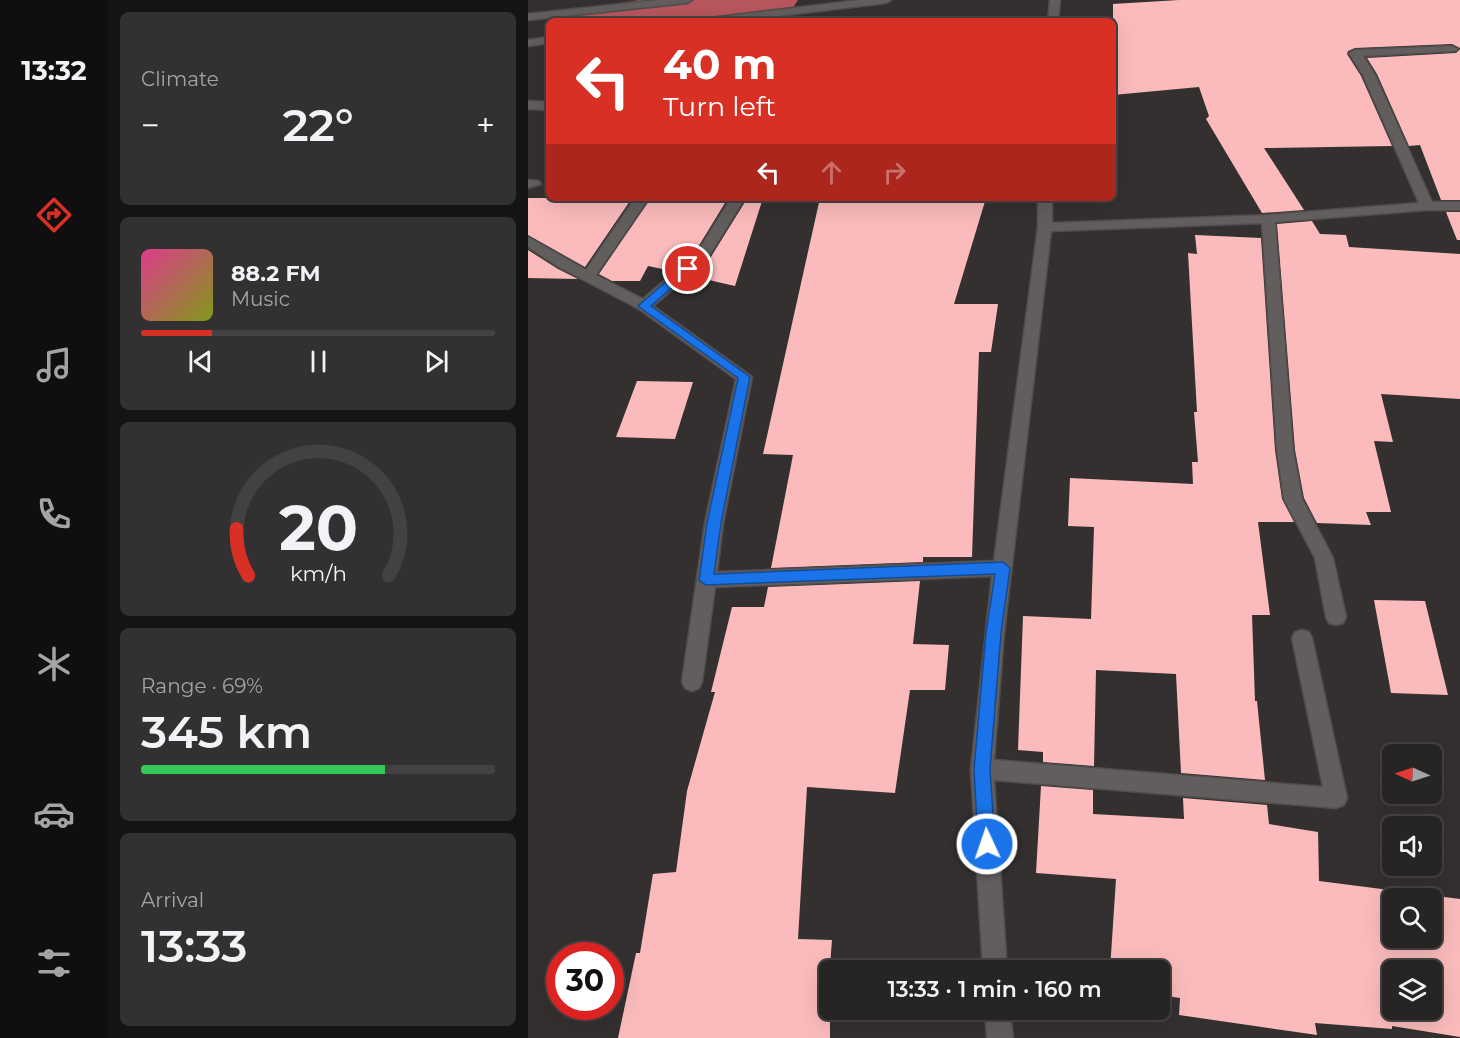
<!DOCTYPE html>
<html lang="en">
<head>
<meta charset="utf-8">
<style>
  :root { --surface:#272424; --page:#333031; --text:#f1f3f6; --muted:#a4a4a6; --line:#434141; --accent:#d93025 }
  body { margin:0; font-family:Montserrat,sans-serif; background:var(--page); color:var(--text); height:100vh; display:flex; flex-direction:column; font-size:22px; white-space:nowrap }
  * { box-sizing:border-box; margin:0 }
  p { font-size:20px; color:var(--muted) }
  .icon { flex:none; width:33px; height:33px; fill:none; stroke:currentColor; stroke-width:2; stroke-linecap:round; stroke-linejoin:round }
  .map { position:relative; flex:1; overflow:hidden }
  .side { display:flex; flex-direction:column; gap:12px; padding:12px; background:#151414; width:420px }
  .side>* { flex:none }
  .banner { position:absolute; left:18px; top:18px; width:570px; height:183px; border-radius:9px; box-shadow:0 6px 24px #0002,0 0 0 2px var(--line); background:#d93025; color:#fff; overflow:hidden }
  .needle { width:39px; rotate:273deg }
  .tools { position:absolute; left:854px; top:744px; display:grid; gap:12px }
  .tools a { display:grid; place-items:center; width:60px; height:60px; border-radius:9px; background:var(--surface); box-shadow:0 6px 24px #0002,0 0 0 2px var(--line); font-size:30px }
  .speed { position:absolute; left:18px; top:942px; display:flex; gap:12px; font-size:30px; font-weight:700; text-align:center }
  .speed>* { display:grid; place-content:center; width:78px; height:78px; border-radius:50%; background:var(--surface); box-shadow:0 6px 24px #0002,0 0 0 2px var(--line); line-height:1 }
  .speed .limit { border:9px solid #d22; background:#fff; color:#111 }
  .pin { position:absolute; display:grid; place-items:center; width:51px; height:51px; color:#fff; margin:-26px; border:3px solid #fff; border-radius:50%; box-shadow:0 2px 6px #0007 }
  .me { position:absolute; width:66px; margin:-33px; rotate:357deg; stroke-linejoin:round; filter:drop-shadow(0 0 4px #0008) }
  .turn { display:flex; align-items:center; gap:21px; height:126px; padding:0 18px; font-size:27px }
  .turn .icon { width:78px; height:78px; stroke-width:2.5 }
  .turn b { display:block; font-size:42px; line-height:51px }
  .lanes { display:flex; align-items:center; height:57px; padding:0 18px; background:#0003; justify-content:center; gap:30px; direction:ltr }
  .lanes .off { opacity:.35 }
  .big { font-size:45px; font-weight:600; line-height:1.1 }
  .side .card { flex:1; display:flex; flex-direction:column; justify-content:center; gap:9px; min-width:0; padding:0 21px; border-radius:9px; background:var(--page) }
  .side .dial { align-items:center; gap:0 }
  .dial svg { height:156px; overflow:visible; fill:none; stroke:var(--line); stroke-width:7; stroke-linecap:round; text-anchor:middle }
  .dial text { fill:var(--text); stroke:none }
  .song { display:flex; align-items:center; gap:18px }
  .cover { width:72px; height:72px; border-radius:9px; background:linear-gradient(135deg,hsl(330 70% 55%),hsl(70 70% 35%)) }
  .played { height:6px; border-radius:3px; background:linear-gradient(90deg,var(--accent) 20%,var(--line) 20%) }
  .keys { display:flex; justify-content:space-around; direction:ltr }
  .heat { display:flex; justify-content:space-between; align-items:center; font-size:33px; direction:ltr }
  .charge { height:9px; border-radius:4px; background:linear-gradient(90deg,#34c759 69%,var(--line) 0) }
  .trip { position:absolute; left:291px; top:960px; width:351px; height:60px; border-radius:9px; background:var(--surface); box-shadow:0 6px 24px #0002,0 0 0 2px var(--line); font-weight:600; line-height:60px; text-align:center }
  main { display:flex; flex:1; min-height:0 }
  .tabs { display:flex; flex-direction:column; width:108px; justify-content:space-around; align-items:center; background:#100e0e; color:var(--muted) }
  .tabs .icon { width:42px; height:42px }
  .tabs .selected { color:var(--accent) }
  .tabs b { font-size:27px; color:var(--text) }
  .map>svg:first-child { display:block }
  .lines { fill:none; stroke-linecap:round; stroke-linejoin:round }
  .river { fill:#b7565d; fill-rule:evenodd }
  .building { fill:#fbbbbc; fill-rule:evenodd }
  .minor-casing { stroke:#504c4c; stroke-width:3 }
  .minor { fill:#625e5e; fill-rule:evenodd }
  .route { fill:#1a73e8; stroke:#114b97; stroke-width:1.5 }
</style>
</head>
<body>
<main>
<nav class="tabs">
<b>13:32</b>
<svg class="icon selected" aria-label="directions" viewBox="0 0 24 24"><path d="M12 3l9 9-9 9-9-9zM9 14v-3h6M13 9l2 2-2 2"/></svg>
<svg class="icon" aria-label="music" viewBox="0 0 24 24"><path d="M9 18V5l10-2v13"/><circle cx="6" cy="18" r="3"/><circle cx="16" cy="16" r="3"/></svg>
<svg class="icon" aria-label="phone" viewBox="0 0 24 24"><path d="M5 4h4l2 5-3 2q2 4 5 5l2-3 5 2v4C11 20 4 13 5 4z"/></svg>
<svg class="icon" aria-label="climate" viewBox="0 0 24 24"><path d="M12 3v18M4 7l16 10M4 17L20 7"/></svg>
<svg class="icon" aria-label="car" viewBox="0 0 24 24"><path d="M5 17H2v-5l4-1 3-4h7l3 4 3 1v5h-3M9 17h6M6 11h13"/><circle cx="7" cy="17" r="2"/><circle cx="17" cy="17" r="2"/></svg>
<svg class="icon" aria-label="filters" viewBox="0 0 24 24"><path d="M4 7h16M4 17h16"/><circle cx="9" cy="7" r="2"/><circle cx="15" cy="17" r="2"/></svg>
</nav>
<section class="side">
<div class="card"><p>Climate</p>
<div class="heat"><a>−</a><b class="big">22°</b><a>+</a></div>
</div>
<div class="card">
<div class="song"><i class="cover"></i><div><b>88.2 FM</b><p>Music</p></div></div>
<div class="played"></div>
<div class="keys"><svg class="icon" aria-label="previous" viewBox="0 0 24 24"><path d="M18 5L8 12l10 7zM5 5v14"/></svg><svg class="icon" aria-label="pause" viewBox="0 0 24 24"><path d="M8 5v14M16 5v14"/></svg><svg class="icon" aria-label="next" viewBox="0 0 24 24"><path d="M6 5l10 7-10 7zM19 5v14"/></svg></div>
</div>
<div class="card dial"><svg viewBox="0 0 100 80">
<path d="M14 69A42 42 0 1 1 86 69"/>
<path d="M14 69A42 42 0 0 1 8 45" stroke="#d93025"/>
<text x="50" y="56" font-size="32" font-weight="700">20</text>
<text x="50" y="72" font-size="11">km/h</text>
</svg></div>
<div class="card"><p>Range · 69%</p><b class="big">345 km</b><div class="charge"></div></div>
<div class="card"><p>Arrival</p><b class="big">13:33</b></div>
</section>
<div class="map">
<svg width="932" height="1038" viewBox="0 0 932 1038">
  <rect width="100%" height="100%" fill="#343030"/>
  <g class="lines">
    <path class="river" d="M111,0H270L263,11L196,21H38L45,10Z"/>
  </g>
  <g class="building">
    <path d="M651,0H932V48L924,44L827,48L820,51L819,54L833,76L864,146L736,148L776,210L734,213L678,119L681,116L671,87L585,95V4Z"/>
    <path d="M932,49V200H913L892,145L881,146L849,74L839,58L928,53Z"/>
    <path d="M0,198H104L57,267L0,235Z"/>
    <path d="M123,198H200L167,252L144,271L120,266L112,281H84L71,274Z"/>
    <path d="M215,198H235L207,286L163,276L181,260L217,202Z"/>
    <path d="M292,198H458L426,304H470L463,352H451L444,557H395V562L243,568L265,455L235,454Z"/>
    <path d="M918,212H932V240H929Z"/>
    <path d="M784,221L792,234L818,235L821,247L932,254V399L853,394L865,442L846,441L863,512H838L843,525L789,523L776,498L767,450L749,224Z"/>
    <path d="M667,235L733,238L747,450L754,499L766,522H730L742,615H724L727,701H729L737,780L653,773L648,674L568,670L566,766L515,762V752L490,750L495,616L563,619L566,527L540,526L542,478L665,484L664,462H670L666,412H669L660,253L669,254Z"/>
    <path d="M0,250L30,269L50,279L0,278Z"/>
    <path d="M109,381L165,382L147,439L88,437Z"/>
    <path d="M392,581L385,644L421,645L417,690H382L367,793L279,787L270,939L304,940L302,966V1038H90L108,953H112L125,874L148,872L159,791L187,692H183L204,607H236L240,587Z"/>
    <path d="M846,600L897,601L920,695L863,693Z"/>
    <path d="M513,786L565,790V814L656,819L655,798L739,805L741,824L790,832L791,881L932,899V1037L864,1026V1029L787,1023L789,1035L651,1015L652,998L632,995V970H582L588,879L508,873ZM864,898H903V938H864ZM864,970H903V1010H864Z"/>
  </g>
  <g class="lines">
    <g class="minor-casing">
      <g id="minor">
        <path d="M130,0H164L159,3L0,20V14Z"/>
        <path d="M332,0H363L358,3L209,21H177L182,18Z"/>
        <path d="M522,0H532L530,21H520Z"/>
        <path d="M21,37V43L0,46V40Z"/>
        <path d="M924,46L930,49L928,51L835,56L847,75L904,202H932V210H899L747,222L765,450L774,499L805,558L818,617L815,623L808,625L801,623L798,617L787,558L756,499L749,450L734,223L523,231L476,633L466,760L795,787L764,638L767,632L774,630L781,632L784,638L819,798L816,805L808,808L466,780L479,970H455L443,769L464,576L187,587L174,682L171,688L164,691L157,688L154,682L177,523L208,379L111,309L31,267L0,247V237L58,270L107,198H121L68,275L115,299L169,253L203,198H212L215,201L179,259L125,306L224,377L195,523L189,572L466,561L510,227V198H524V223L740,215L891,203L835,75L821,53L827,50Z"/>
        <path d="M0,101L21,102V110L0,109Z"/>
        <path d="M0,180L11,181L13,184L0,188Z"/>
        <path d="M457,1010H482L485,1038H459Z"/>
      </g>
    </g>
    <use href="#minor" class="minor"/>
  </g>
  <path class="route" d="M156,266L165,269L123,306L222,377L193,523L186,574L475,562L482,568L473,633L462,769L467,844L465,850L459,852L452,850L450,844L446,769L458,633L467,574L178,585L171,580L179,523L210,378L110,306Z"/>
</svg>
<div class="tools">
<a><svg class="needle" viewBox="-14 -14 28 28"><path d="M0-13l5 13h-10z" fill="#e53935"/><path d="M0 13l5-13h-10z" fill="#a4a4a6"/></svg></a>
<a><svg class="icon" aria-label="sound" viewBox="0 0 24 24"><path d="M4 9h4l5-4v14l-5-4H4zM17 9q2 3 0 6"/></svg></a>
<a><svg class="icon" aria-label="search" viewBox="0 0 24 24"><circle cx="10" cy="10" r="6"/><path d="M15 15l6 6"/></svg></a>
<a><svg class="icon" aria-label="layers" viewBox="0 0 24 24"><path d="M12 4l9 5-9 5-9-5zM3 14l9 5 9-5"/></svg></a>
</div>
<div class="speed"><div class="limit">30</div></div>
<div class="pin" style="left:160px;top:269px;background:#d93025"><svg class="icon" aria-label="arrive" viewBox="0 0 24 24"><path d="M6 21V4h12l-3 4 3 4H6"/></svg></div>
<svg class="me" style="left:459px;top:844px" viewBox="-20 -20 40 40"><circle r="17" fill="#1a73e8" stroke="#fff" stroke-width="3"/><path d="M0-11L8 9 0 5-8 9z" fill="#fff"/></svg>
<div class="trip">13:33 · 1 min · 160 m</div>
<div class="banner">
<div class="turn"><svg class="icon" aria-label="left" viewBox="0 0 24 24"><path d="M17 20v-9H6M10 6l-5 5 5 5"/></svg><div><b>40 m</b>Turn left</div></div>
<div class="lanes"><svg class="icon" aria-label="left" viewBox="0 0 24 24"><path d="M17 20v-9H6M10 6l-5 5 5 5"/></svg><svg class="icon off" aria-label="ahead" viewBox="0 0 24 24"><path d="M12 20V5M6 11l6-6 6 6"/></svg><svg class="icon off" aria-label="right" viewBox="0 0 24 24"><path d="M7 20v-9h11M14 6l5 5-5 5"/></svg></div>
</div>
</div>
</main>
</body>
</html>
